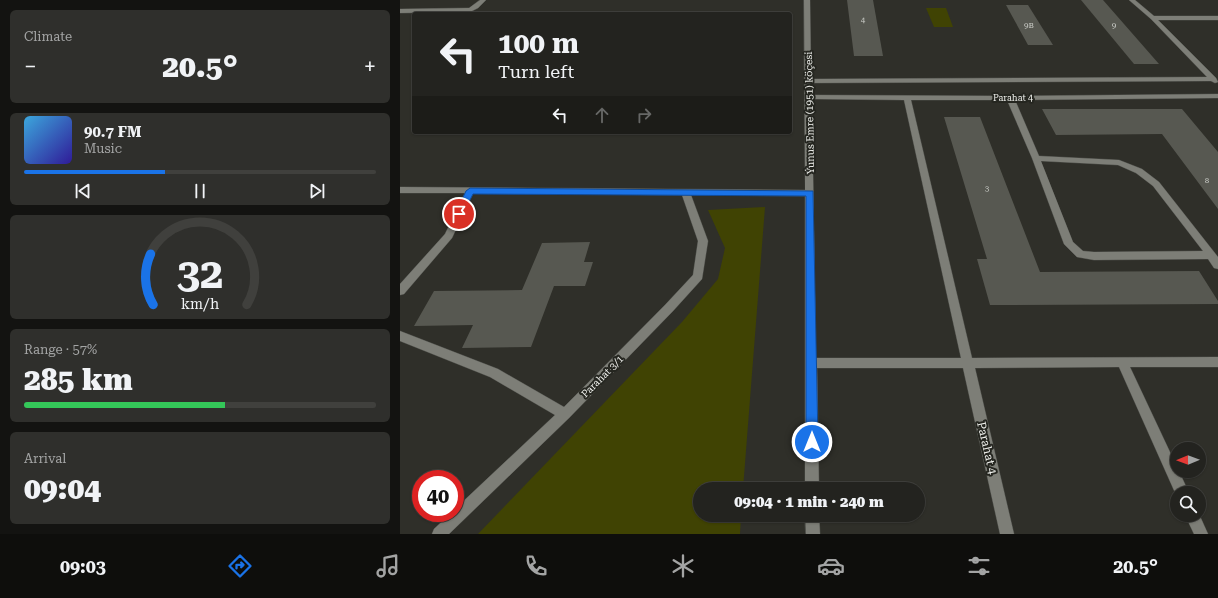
<!DOCTYPE html>
<html lang="en">
<head>
<meta charset="utf-8">
<style>
  :root { --surface:#23231f; --page:#2f2f2c; --text:#f1f3f6; --muted:#a3a4a4; --line:#40403d; --accent:#1a73e8 }
  body { margin:0; font-family:"Roboto Serif",serif; background:var(--page); color:var(--text); height:100vh; display:flex; flex-direction:column; font-size:15px; white-space:nowrap }
  * { box-sizing:border-box; margin:0 }
  p { font-size:13px; color:var(--muted) }
  .icon { flex:none; width:22px; height:22px; fill:none; stroke:currentColor; stroke-width:2; stroke-linecap:round; stroke-linejoin:round }
  .map { position:relative; flex:1; overflow:hidden }
  .sheet { display:flex; flex-direction:column; gap:10px; padding:10px; background:#131311; width:400px }
  .sheet>* { flex:none }
  .guide { position:absolute; left:12px; top:12px; width:380px; height:122px; border-radius:4px; box-shadow:0 1px 3px #0004,0 0 0 1px var(--line); background:#23231f; color:var(--text); overflow:hidden }
  .needle { width:26px; rotate:269deg }
  .fabs { position:absolute; left:770px; top:442px; display:grid; gap:8px }
  .fabs a { display:grid; place-items:center; width:36px; height:36px; border-radius:50%; background:var(--surface); box-shadow:0 1px 3px #0004,0 0 0 1px var(--line); font-size:20px }
  .speed { position:absolute; left:12px; top:470px; display:flex; gap:8px; font-size:20px; font-weight:700; text-align:center }
  .speed>* { display:grid; place-content:center; width:52px; height:52px; border-radius:50%; background:var(--surface); box-shadow:0 1px 3px #0004,0 0 0 1px var(--line); line-height:1 }
  .speed .limit { border:6px solid #d22; background:#fff; color:#111 }
  .pin { position:absolute; display:grid; place-items:center; width:34px; height:34px; color:#fff; margin:-17px; border:2px solid #fff; border-radius:50%; box-shadow:0 1px 4px #0007 }
  .me { position:absolute; width:44px; margin:-22px; rotate:0deg; stroke-linejoin:round; filter:drop-shadow(0 0 3px #0008) }
  .turn { display:flex; align-items:center; gap:14px; height:84px; padding:0 20px; font-size:18px }
  .turn .icon { width:52px; height:52px; stroke-width:2.5 }
  .turn b { display:block; font-size:28px; line-height:34px }
  .lanes { display:flex; align-items:center; height:38px; padding:0 20px; background:#0003; justify-content:center; gap:20px; direction:ltr }
  .lanes .off { opacity:.35 }
  .big { font-size:30px; font-weight:800; line-height:1.1 }
  .sheet .tile { flex:1; display:flex; flex-direction:column; justify-content:center; gap:6px; min-width:0; padding:0 14px; border-radius:6px; background:var(--page) }
  .sheet .dial { align-items:center; gap:0 }
  .dial svg { height:104px; overflow:visible; fill:none; stroke:var(--line); stroke-width:7; stroke-linecap:round; text-anchor:middle }
  .dial text { fill:var(--text); stroke:none }
  .song { display:flex; align-items:center; gap:12px }
  .cover { width:48px; height:48px; border-radius:6px; background:linear-gradient(135deg,hsl(200 70% 55%),hsl(250 70% 35%)) }
  .played { height:4px; border-radius:2px; background:linear-gradient(90deg,var(--accent) 40%,var(--line) 40%) }
  .keys { display:flex; justify-content:space-around; direction:ltr }
  .heat { display:flex; justify-content:space-between; align-items:center; font-size:22px; direction:ltr }
  .charge { height:6px; border-radius:3px; background:linear-gradient(90deg,#34c759 57%,var(--line) 0) }
  .trip { position:absolute; left:293px; top:482px; width:232px; height:40px; border-radius:20px; background:var(--surface); box-shadow:0 1px 3px #0004,0 0 0 1px var(--line); font-weight:800; line-height:40px; text-align:center }
  .dock { display:flex; height:64px; justify-content:space-around; align-items:center; background:#0e0e0c; color:var(--muted) }
  .dock .icon { width:28px; height:28px }
  .dock .active { color:var(--accent) }
  .dock b { font-size:18px; color:var(--text) }
  main { display:flex; flex:1; min-height:0 }
  .map>svg:first-child { display:block }
  .green { fill:#404303 }
  .building { fill:#575851 }
  .lines { fill:none; stroke-linecap:round; stroke-linejoin:round }
  .minor-casing { stroke:#4b4c47; stroke-width:1 }
  .minor { fill:#7d7e77; fill-rule:evenodd }
  .route { fill:#1a73e8; stroke:#114b97 }
  .labels { text-anchor:middle; stroke-width:4; stroke-linejoin:round; paint-order:stroke }
  .number-label { font-size:8px; fill:#caccc7 }
  .far-street-label { font-size:9px; fill:#f1f2ee; stroke:#252620 }
  .street-label { font-size:10px; fill:#f1f2ee; stroke:#252620 }
  .near-street-label { font-size:12px; fill:#f1f2ee; stroke:#252620 }
</style>
</head>
<body>
<main>
<section class="sheet">
<div class="tile"><p>Climate</p>
<div class="heat"><a>−</a><b class="big">20.5°</b><a>+</a></div>
</div>
<div class="tile">
<div class="song"><i class="cover"></i><div><b>90.7 FM</b><p>Music</p></div></div>
<div class="played"></div>
<div class="keys"><svg class="icon" aria-label="previous" viewBox="0 0 24 24"><path d="M18 5L8 12l10 7zM5 5v14"/></svg><svg class="icon" aria-label="pause" viewBox="0 0 24 24"><path d="M8 5v14M16 5v14"/></svg><svg class="icon" aria-label="next" viewBox="0 0 24 24"><path d="M6 5l10 7-10 7zM19 5v14"/></svg></div>
</div>
<div class="tile dial"><svg viewBox="0 0 100 80">
<path d="M14 69A42 42 0 1 1 86 69"/>
<path d="M14 69A42 42 0 0 1 12 30" stroke="#1a73e8"/>
<text x="50" y="56" font-size="32" font-weight="700">32</text>
<text x="50" y="72" font-size="11">km/h</text>
</svg></div>
<div class="tile"><p>Range · 57%</p><b class="big">285 km</b><div class="charge"></div></div>
<div class="tile"><p>Arrival</p><b class="big">09:04</b></div>
</section>
<div class="map">
<svg width="818" height="534" viewBox="0 0 818 534">
  <rect width="100%" height="100%" fill="#2f2f29"/>
  <g class="green">
    <path d="M526,8H546L553,27H534Z"/>
    <path d="M365,207L343,489H300V515H341L340,534H78L282,322L318,279L325,248L308,210Z"/>
  </g>
  <g class="building">
    <path d="M447,0H473L483,56H454Z"/>
    <path d="M681,0H703L759,64H734Z"/>
    <path d="M606,5H628L653,45H628Z"/>
    <path d="M642,109H782L818,152V209L762,134L656,135Z"/>
    <path d="M544,117H580L640,272L799,271L818,301V304L590,305L577,259H587Z"/>
    <path d="M190,242L184,262H193L185,286H154L131,347L62,348L73,325L14,326L34,291L122,290L142,243Z"/>
  </g>
  <g class="lines">
    <g class="minor-casing">
      <g id="minor">
        <path d="M80,0H86L78,8L70,12L0,13V9L69,8Z"/>
        <path d="M404,0H410L411,79L807,77L751,19L729,0H735L754,16H818V20H758L816,78L818,82L815,83L811,81L411,83L412,95L610,96L818,94V98L615,100L639,156L719,160L742,169L759,182L818,257V269L814,268L808,259L694,260L677,257L664,244L632,158L607,100H511L572,358L818,357V367H730L777,467V471H779L789,493H777V497L719,367L575,368L614,534H600L563,368H417L419,489H405V196L291,195L308,241L302,279L273,311L169,418L49,534H32L34,529L51,513H55V509L155,415L90,377L0,341V331L98,369L164,407L265,305L293,275L298,241L282,195L73,193L52,238L4,294L0,295V284L45,234L65,193H0V187L405,190ZM412,99L504,100L561,358H416ZM641,161L718,165L736,173L753,186L803,251L694,252L683,251L673,242Z"/>
        <path d="M799,514L808,534H794L785,515Z"/>
        <path d="M405,515H419L420,534H406Z"/>
      </g>
    </g>
    <use href="#minor" class="minor"/>
  </g>
  <path class="route" d="M70,188L413,191L418,442L416,446L412,447L408,446L406,442V196L73,194L62,216H56L55,214L66,191Z"/>
  <g class="labels">
    <g class="number-label">
      <text x="463" y="23">4</text>
      <text x="629" y="28">9B</text>
      <text x="714" y="28">9</text>
      <text x="807" y="183">8</text>
      <text x="587" y="191">3</text>
    </g>
    <g class="far-street-label">
      <text x="613" y="101">Parahat 4</text>
    </g>
    <g class="street-label">
      <text transform="translate(409 113) rotate(-91)" y="4">Ýunus Emre (1951) köçesi</text>
      <text transform="translate(202 376) rotate(-45)" y="4">Parahat 3/1</text>
    </g>
    <g class="near-street-label">
      <text transform="translate(587 448) rotate(77)" y="4">Parahat 4</text>
    </g>
  </g>
</svg>
<div class="fabs">
<a><svg class="needle" viewBox="-14 -14 28 28"><path d="M0-13l5 13h-10z" fill="#e53935"/><path d="M0 13l5-13h-10z" fill="#a3a4a4"/></svg></a>
<a><svg class="icon" aria-label="search" viewBox="0 0 24 24"><circle cx="10" cy="10" r="6"/><path d="M15 15l6 6"/></svg></a>
</div>
<div class="speed"><div class="limit">40</div></div>
<div class="pin" style="left:59px;top:214px;background:#d93025"><svg class="icon" aria-label="arrive" viewBox="0 0 24 24"><path d="M6 21V4h12l-3 4 3 4H6"/></svg></div>
<svg class="me" style="left:412px;top:442px" viewBox="-20 -20 40 40"><circle r="17" fill="#1a73e8" stroke="#fff" stroke-width="3"/><path d="M0-11L8 9 0 5-8 9z" fill="#fff"/></svg>
<div class="trip">09:04 · 1 min · 240 m</div>
<div class="guide">
<div class="turn"><svg class="icon" aria-label="left" viewBox="0 0 24 24"><path d="M17 20v-9H6M10 6l-5 5 5 5"/></svg><div><b>100 m</b>Turn left</div></div>
<div class="lanes"><svg class="icon" aria-label="left" viewBox="0 0 24 24"><path d="M17 20v-9H6M10 6l-5 5 5 5"/></svg><svg class="icon off" aria-label="ahead" viewBox="0 0 24 24"><path d="M12 20V5M6 11l6-6 6 6"/></svg><svg class="icon off" aria-label="right" viewBox="0 0 24 24"><path d="M7 20v-9h11M14 6l5 5-5 5"/></svg></div>
</div>
</div>
</main>
<nav class="dock">
<b>09:03</b>
<svg class="icon active" aria-label="directions" viewBox="0 0 24 24"><path d="M12 3l9 9-9 9-9-9zM9 14v-3h6M13 9l2 2-2 2"/></svg>
<svg class="icon" aria-label="music" viewBox="0 0 24 24"><path d="M9 18V5l10-2v13"/><circle cx="6" cy="18" r="3"/><circle cx="16" cy="16" r="3"/></svg>
<svg class="icon" aria-label="phone" viewBox="0 0 24 24"><path d="M5 4h4l2 5-3 2q2 4 5 5l2-3 5 2v4C11 20 4 13 5 4z"/></svg>
<svg class="icon" aria-label="climate" viewBox="0 0 24 24"><path d="M12 3v18M4 7l16 10M4 17L20 7"/></svg>
<svg class="icon" aria-label="car" viewBox="0 0 24 24"><path d="M5 17H2v-5l4-1 3-4h7l3 4 3 1v5h-3M9 17h6M6 11h13"/><circle cx="7" cy="17" r="2"/><circle cx="17" cy="17" r="2"/></svg>
<svg class="icon" aria-label="filters" viewBox="0 0 24 24"><path d="M4 7h16M4 17h16"/><circle cx="9" cy="7" r="2"/><circle cx="15" cy="17" r="2"/></svg>
<b>20.5°</b>
</nav>
</body>
</html>
